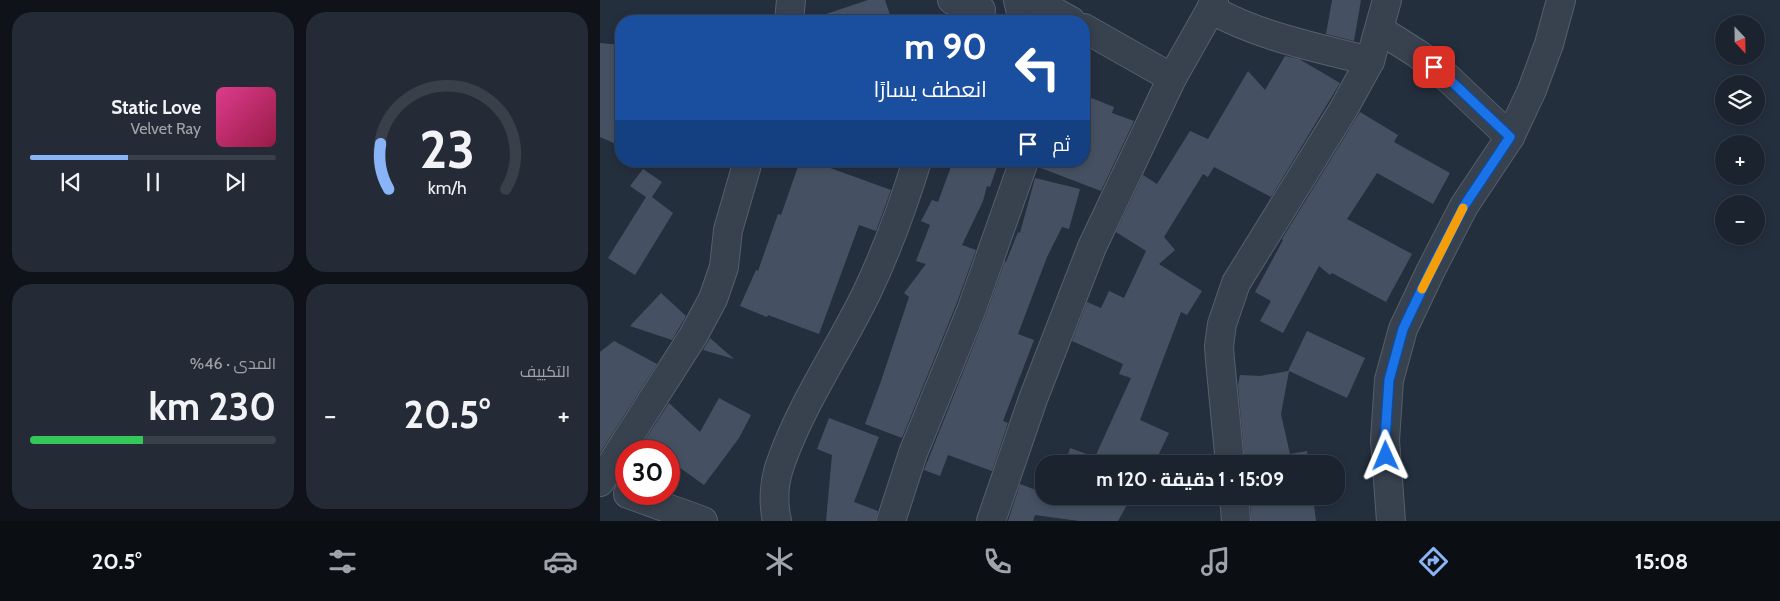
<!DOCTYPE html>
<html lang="ar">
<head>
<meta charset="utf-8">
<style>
  :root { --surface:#1b232e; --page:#242b36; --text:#f1f3f6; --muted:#a0a4aa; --line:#39404a; --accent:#8ab4f8 }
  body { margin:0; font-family:Cabin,Cairo,sans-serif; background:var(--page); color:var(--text); direction:rtl; height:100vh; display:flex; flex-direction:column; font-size:19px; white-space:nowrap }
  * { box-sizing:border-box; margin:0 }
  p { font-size:16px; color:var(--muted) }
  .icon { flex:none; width:28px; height:28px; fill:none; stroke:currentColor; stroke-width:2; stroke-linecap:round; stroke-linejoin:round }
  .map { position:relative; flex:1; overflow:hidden; direction:ltr }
  .panel { display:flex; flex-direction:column; gap:12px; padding:12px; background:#0f1319; width:600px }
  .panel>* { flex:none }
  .guide { position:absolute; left:15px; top:15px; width:475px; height:152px; border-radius:20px; box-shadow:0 2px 8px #0003,0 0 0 1px var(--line); direction:rtl; background:#1a4fa0; color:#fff; overflow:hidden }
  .needle { width:32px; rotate:158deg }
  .buttons { position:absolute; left:1115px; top:15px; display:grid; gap:10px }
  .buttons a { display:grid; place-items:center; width:50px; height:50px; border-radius:50%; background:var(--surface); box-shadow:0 2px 8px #0003,0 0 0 1px var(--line); font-size:25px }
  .speed { position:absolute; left:15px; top:440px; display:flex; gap:10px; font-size:25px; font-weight:700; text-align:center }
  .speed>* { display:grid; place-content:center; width:65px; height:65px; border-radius:50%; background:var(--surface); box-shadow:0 2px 8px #0003,0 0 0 1px var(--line); line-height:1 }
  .speed .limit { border:8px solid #d22; background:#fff; color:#111 }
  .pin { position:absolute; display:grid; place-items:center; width:42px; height:42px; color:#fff; margin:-21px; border-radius:10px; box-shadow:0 2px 8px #0006 }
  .me { position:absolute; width:55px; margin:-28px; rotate:359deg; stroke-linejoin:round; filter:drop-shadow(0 0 4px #0008) }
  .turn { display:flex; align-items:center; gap:18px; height:105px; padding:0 20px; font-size:22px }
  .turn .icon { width:65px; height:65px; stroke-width:2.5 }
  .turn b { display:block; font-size:35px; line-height:42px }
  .then { display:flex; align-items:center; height:48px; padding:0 20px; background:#0003; gap:10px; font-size:19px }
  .big { font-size:38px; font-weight:700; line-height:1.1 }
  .panel .card { flex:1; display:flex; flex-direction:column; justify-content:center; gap:8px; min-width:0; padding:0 18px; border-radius:20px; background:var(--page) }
  .panel .dial { align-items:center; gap:0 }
  .dial svg { height:130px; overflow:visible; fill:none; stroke:var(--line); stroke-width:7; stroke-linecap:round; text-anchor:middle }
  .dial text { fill:var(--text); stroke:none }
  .song { display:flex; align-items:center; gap:15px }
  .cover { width:60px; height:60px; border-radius:8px; background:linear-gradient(135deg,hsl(330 70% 55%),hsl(340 70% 35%)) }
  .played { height:5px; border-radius:2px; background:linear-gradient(90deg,var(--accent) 40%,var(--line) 40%) }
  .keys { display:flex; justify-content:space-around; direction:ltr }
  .heat { display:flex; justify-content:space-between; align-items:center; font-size:28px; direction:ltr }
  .charge { height:8px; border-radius:4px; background:linear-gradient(90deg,#34c759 46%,var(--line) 0) }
  .panel .tiles { flex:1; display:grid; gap:12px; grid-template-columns:repeat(2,1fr) }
  .trip { position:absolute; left:435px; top:455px; width:310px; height:50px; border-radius:20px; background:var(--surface); box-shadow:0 2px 8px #0003,0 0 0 1px var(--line); font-weight:700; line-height:50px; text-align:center; direction:rtl }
  .dock { display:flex; height:80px; justify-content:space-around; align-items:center; background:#0b0e12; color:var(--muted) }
  .dock .icon { width:35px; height:35px }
  .dock .active { color:var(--accent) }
  .dock b { font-size:22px; color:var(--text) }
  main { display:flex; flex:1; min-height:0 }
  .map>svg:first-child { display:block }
  .building { fill:#455162 }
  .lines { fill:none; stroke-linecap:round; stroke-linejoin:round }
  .minor-casing { stroke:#565f6c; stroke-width:30 }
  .minor { stroke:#38414e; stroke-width:28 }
  .route-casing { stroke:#114b97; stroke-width:12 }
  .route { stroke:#1a73e8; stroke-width:9 }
  .slow { stroke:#f59e0b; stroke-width:9 }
</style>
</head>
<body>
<main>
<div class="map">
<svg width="1180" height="521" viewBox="0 0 1180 521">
  <rect width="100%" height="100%" fill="#242f3e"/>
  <g class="building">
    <path d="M268,0H285L292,21H217V17Z"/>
    <path d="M732,0H761L754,41L726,34Z"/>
    <path d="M0,43L21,45V131L16,144L0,137Z"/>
    <path d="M685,56L699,59L740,83L671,197L614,167L608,177L603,174L564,237L575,250L559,264L602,291L587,315L581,312L540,420L569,433L554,464H465L470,448L495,457L531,378L519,374L523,364L472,341L487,302L501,308L509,291L524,298L546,251L516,232L543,175L557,184L590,131L608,139L648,71L665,90Z"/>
    <path d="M484,95L514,107L512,113L534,121L501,191L438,167L439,161H484Z"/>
    <path d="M760,112L798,135L794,142L850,173L833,204L777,173L747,219L812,254L786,302L732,273L730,275L719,266L683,333L660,321L671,301L655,292L683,240L682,239Z"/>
    <path d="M200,161H211L291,190L276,231L259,225L219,334L168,315L167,317L140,306L156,270L158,271L178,214L181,215Z"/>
    <path d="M353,161H399L390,187L387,186L383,201L362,245L376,250L356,305L302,438L265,424L280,384L309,297L304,293L326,264L316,261L330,225L321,221L332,200L338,202Z"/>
    <path d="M43,169L62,182L52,197L73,213L35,275L8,258L46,197L30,186Z"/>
    <path d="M435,178L480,189L469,229L462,227L447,257L418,334L434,340L403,421L408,423L392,471L348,455L340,476L324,470L385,317L405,261L406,262L418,232L420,233Z"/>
    <path d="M61,293L86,316L72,340L30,326Z"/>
    <path d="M707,331L765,358L747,398L689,371L681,414L690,454L707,451L709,464H645L638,385L640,375L660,376L688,371Z"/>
    <path d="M110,338L134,359L103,350Z"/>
    <path d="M14,341L57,364L0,453V352Z"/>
    <path d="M119,398L151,415L139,438L104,485L69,460V451H38L69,403L100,432Z"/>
    <path d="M229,418L279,437L254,502L278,511L276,521H226L232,455L217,449Z"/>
    <path d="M420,484L444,493V496H532L518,521H479L435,515L433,521H408Z"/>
    <path d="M650,496H713L716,521H651Z"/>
  </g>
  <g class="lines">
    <g class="minor-casing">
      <g id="minor">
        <path d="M352,0L381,10"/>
        <path d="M418,0L423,21"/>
        <path d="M433,0L471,21"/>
        <path d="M614,0L611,9C657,36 718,48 770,61"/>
        <path d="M189,21L191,0"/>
        <path d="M484,28L572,78"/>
        <path d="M780,30L818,54L849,79L910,137"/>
        <path d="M630,464L620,360L619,346L622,324L636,283L743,110L770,61L787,0"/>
        <path d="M0,482L93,336L113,299L124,267L128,230L148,161"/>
        <path d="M28,494L103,521"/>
        <path d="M634,496L636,521"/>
        <path d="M177,521C173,503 174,482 180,465C201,404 239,350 267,292C287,250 303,206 317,161"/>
        <path d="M291,521L313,453L371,311L424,161"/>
        <path d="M391,521L433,399L492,247L572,78L611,9"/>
        <path d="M791,521L785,440L789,380L803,329L831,270L864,206L910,137L932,90L949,44L961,0"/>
      </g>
    </g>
    <use href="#minor" class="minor"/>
  </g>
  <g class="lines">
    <g class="route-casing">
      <path id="route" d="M786,456L785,440L789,380L803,329L831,270L864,206L910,137L849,79L834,67"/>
    </g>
    <use href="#route" class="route"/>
    <path class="slow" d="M822,289L863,208"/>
  </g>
</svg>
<div class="buttons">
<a><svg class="needle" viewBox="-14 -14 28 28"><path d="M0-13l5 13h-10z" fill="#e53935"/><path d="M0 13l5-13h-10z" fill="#a0a4aa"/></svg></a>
<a><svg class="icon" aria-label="layers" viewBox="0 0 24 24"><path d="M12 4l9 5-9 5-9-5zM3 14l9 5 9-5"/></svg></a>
<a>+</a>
<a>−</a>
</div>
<div class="speed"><div class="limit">30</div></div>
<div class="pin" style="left:834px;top:67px;background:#d93025"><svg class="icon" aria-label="arrive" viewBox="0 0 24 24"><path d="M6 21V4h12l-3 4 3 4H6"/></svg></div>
<svg class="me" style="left:786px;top:456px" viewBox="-20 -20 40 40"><path d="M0-17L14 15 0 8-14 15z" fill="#1a73e8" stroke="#fff" stroke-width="4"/></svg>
<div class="trip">15:09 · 1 دقيقة · 120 m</div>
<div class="guide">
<div class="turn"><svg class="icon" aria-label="left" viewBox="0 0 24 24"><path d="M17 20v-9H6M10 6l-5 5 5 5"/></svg><div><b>90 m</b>انعطف يسارًا</div></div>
<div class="then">ثم<svg class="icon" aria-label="arrive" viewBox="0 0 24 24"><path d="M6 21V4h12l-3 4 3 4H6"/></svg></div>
</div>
</div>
<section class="panel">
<div class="tiles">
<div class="card dial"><svg viewBox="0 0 100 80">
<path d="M14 69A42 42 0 1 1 86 69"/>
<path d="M14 69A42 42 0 0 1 9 41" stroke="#8ab4f8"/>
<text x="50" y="56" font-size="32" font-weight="700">23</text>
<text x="50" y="72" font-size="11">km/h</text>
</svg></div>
<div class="card">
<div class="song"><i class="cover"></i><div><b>Static Love</b><p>Velvet Ray</p></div></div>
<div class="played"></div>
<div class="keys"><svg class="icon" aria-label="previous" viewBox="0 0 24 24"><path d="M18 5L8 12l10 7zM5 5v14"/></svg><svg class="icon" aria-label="pause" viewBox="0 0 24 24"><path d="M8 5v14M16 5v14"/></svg><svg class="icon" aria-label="next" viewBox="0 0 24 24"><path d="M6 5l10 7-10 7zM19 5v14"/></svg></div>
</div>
<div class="card"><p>التكييف</p>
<div class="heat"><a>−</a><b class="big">20.5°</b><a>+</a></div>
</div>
<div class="card"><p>المدى · 46%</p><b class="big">230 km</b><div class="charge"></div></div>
</div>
</section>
</main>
<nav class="dock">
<b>15:08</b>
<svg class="icon active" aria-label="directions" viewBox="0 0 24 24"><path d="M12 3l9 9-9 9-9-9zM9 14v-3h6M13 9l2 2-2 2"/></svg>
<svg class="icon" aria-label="music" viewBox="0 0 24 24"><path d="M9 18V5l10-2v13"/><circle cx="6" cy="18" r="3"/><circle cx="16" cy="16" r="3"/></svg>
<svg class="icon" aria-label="phone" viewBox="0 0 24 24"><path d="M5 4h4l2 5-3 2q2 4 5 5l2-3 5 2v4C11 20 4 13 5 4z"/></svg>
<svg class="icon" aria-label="climate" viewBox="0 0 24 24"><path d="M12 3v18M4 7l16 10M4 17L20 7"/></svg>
<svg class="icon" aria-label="car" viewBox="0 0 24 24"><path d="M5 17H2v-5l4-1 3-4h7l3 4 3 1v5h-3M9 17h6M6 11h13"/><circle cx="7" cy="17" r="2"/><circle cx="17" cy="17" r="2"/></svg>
<svg class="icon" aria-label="filters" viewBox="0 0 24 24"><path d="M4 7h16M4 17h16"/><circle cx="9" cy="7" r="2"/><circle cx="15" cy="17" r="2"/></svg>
<b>20.5°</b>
</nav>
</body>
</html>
